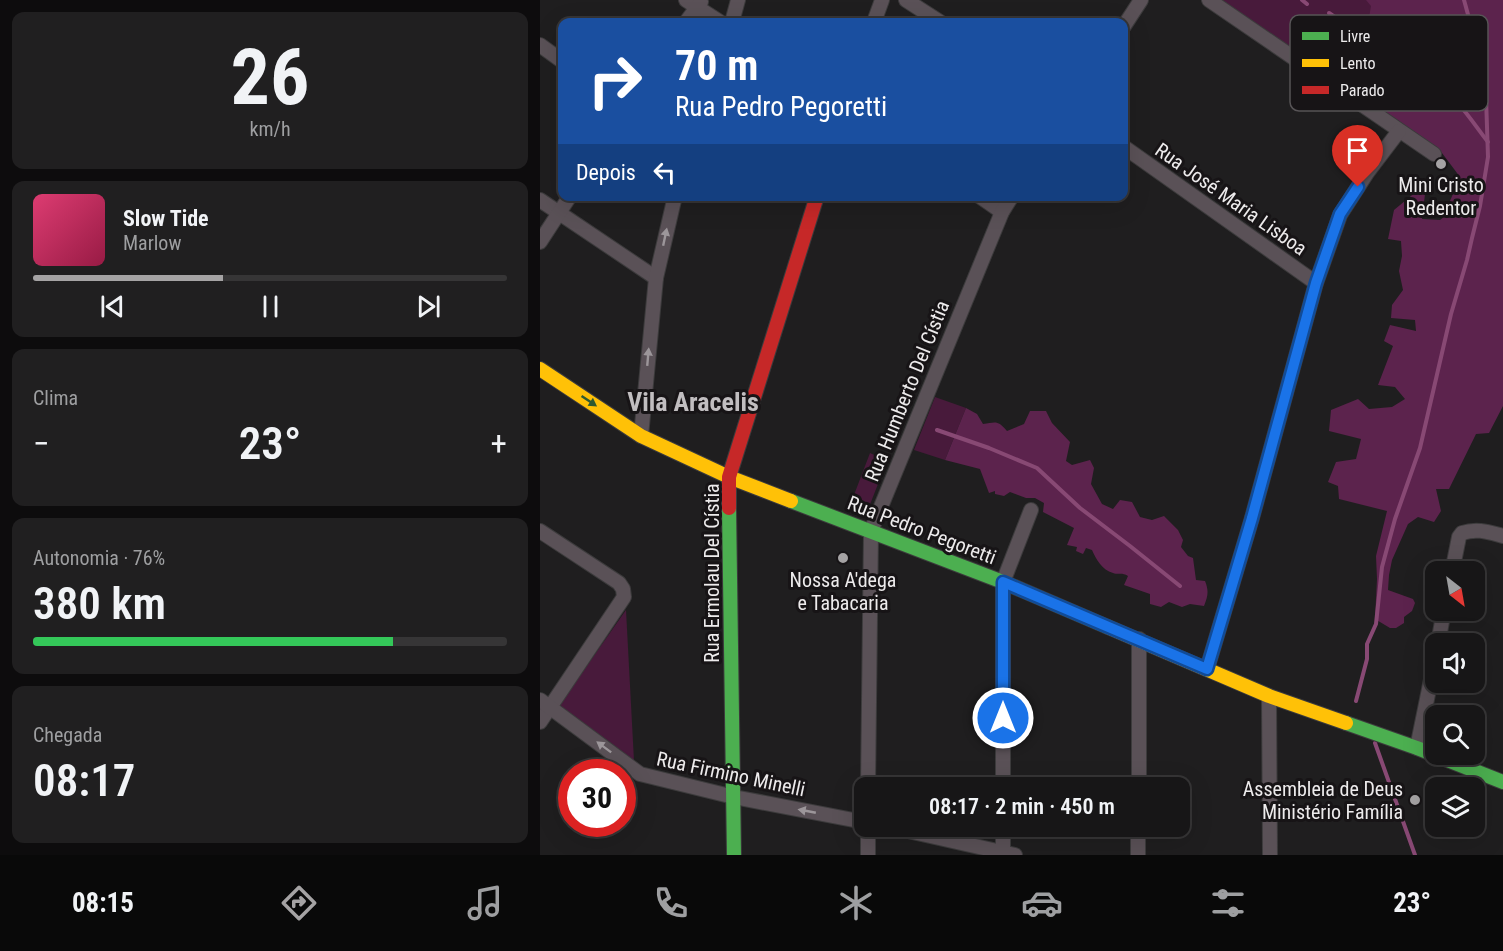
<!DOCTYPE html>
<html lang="pt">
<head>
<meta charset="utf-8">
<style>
  :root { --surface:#171617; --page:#201f20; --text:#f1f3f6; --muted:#9e9fa1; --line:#363536; --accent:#a5a3a4 }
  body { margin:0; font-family:"Roboto Condensed",sans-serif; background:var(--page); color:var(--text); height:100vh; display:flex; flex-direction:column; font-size:22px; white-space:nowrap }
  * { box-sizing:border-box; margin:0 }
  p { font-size:20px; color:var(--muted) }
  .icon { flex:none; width:33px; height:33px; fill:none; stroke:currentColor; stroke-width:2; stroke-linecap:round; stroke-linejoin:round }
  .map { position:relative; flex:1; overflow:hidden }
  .details { display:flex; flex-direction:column; gap:12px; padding:12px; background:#0d0c0d; width:540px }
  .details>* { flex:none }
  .guide { position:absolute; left:18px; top:18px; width:570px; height:183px; border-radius:12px; box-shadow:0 6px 24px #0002,0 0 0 2px var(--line); background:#1a4fa0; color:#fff; overflow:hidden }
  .needle { width:39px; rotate:149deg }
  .buttons { position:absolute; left:885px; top:561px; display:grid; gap:12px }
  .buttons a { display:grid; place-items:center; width:60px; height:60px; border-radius:12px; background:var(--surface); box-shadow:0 6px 24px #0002,0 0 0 2px var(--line); font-size:30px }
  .speed { position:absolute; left:18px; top:759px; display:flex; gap:12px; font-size:30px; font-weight:700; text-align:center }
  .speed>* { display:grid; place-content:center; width:78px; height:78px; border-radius:50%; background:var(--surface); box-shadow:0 6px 24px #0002,0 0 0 2px var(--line); line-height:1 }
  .speed .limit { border:9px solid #d22; background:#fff; color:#111 }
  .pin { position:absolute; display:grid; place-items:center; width:51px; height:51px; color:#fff; margin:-62px -26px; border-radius:50% 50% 50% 0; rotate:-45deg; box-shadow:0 0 6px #0007 }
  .pin .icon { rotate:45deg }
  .me { position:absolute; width:66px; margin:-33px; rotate:0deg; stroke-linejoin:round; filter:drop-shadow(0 0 4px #0008) }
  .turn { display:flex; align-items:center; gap:21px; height:126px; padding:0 18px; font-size:27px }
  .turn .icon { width:78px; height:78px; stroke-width:2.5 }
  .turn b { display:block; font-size:42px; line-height:51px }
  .then { display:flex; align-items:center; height:57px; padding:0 18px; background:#0003; gap:12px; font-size:22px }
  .big { font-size:45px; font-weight:600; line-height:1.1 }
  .details .tile { flex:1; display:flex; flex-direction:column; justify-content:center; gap:9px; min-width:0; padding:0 21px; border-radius:12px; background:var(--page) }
  .details .dial { align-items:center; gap:0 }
  .dial b { font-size:78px; line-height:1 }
  .song { display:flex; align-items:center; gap:18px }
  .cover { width:72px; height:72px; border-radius:9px; background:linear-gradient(135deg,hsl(340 70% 55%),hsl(340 70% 35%)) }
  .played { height:6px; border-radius:3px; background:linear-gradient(90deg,var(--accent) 40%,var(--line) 40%) }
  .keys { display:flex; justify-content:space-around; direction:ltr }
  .heat { display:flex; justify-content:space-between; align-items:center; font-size:33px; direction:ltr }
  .charge { height:9px; border-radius:4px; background:linear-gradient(90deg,#34c759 76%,var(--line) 0) }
  .trip { position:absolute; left:314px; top:777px; width:336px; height:60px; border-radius:12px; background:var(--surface); box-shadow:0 6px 24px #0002,0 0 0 2px var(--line); font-weight:600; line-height:60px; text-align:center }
  .dock { display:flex; height:96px; justify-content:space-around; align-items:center; background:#090909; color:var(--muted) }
  .dock .icon { width:42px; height:42px }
  .dock .on { color:var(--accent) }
  .dock b { font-size:27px; color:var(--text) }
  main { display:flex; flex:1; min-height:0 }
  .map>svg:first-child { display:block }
  .green { fill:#481a3b }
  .forest { fill:#5c234d }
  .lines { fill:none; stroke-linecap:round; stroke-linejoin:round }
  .stream { stroke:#884974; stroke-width:4 }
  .street-casing { stroke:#3c3b3c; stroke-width:16 }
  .fast-casing { stroke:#3c3b3c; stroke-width:16 }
  .slow-casing { stroke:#3c3b3c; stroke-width:16 }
  .jam-casing { stroke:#3c3b3c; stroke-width:16 }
  .street { stroke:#5a5157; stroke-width:14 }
  .fast { stroke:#4caf50; stroke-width:14 }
  .slow { stroke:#ffc107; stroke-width:14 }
  .jam { stroke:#c62828; stroke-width:14 }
  .oneway { fill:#9c969a }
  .oneway2 { fill:#2f5a30 }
  .route-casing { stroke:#114b97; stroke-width:15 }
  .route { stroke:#1a73e8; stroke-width:10 }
  .poi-dot { fill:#a5a3a4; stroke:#171416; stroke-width:2 }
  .labels { text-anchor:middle; stroke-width:6; stroke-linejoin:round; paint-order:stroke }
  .poi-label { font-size:20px; fill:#edebec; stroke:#171416 }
  .street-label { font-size:20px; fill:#edebec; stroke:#171416 }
  .district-label { font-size:26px; font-weight:bold; fill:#c1bec0; stroke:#171416 }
  .key { fill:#171416; stroke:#575456; stroke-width:1.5 }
  .key-label { font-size:16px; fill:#edebec }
</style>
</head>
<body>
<main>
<section class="details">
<div class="tile dial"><b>26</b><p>km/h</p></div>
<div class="tile">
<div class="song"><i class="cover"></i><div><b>Slow Tide</b><p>Marlow</p></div></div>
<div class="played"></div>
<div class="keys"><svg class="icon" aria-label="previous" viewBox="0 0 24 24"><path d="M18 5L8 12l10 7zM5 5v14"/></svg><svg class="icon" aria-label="pause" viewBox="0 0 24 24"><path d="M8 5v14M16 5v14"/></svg><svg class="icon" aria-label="next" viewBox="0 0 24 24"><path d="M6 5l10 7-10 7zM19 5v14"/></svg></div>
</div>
<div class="tile"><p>Clima</p>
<div class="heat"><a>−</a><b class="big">23°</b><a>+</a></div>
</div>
<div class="tile"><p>Autonomia · 76%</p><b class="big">380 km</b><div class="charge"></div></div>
<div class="tile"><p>Chegada</p><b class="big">08:17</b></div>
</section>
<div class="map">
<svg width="963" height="855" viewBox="0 0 963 855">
  <rect width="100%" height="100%" fill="#1f1e1f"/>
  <g class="green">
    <path d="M674,0H846L808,92Z"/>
    <path d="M395,397L426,408L405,460L374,450Z"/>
    <path d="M330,453L347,461L329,507C322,515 317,511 309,508Z"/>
    <path d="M86,610L94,761L18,707Z"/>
  </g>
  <g class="forest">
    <path d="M826,0H963V406L949,433L936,434L909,489H896L901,511L894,522L878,517L868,524L852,560L849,575L848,590L873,599L875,603L872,611L864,617V623L856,628H850L835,619L837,579L836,556L847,511L799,499L798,486L788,482L796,462L816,459L821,439L789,431L791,410L818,399L829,409L852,407L865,399L855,387L838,385L853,346L844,341L850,325L876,331L875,320L851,318L852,305L863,290L859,271L862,256L861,241L848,239L854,210L877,191L885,194L882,219L900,220L912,211L910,201L920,177L899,149L810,87L812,81L778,64L758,50V41L763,31L776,37L785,30L799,42L811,47L826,36L831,6Z"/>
    <path d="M426,408L437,414L443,424C456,422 458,420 467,431L484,424L490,411H506L512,423L530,442L526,461L532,465L550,460L554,468L551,484L562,504L573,509L580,500L592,502L600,517L612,520L624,516L638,530L643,540L641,547L648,556L653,558L656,580L665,581C669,591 668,596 664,606L650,604L642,607L629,602L621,607L610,604V594L584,585L588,576C582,572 579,575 573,573C562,570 556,559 552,550L546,548L543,554L536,551L537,547L527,545L534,528L503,512L504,503L495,498H486L470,492L464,496L455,494V491L449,493L440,469L405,460Z"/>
  </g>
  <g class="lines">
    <g class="stream">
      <path d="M762,0L767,4"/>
      <path d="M789,13C827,40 870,61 906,91C920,102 936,127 948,142"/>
      <path d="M397,430L449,448L497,468L540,508L590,546L640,586"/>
      <path d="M816,701L827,659V644L836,624L842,567L855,519L880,448L911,314L927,260L932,238L940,206L948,157L946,97L932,29L924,0"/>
      <path d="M835,743L875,855"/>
    </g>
    <g class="street-casing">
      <g id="street">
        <path d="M146,0L180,22"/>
        <path d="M366,0L400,22"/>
        <path d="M669,0L894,154"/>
        <path d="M146,22L161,2"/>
        <path d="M192,22L198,0"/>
        <path d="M334,22L342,0"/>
        <path d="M584,26L601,0"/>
        <path d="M0,45L22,61"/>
        <path d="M584,147L776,283"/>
        <path d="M439,196L462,212"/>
        <path d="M0,200L116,278"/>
        <path d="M0,242L30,196"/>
        <path d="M101,436L116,278L135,196"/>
        <path d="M0,531L79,583L83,589L84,597L0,722"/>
        <path d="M912,572L919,537L922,533C937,528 948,532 963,536"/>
        <path d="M898,644L904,610"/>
        <path d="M667,669L712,518L776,283L800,215L827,173L859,131"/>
        <path d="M729,696L730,855"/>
        <path d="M0,700L100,774L194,797L324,822"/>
        <path d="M877,748L896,655"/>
        <path d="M328,788L331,531L462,212L472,196"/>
        <path d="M463,788V582L491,510"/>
        <path d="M599,788V639"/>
        <path d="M346,826L475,855"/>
        <path d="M328,855V826"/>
        <path d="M463,855V826"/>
        <path d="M598,855V826"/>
      </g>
    </g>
    <g class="fast-casing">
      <g id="fast">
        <path d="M251,501L463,582L568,627"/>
        <path d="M189,508L194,855"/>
        <path d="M806,723L877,748L963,782"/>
      </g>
    </g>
    <g class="slow-casing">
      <g id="slow">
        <path d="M0,369L101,436L189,477L251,501"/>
        <path d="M568,627L729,696L806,723"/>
      </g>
    </g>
    <g class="jam-casing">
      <path id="jam" d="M189,508V477L277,196"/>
    </g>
    <use href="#street" class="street"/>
    <use href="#fast" class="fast"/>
    <use href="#slow" class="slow"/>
    <use href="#jam" class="jam"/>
  </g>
  <defs><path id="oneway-solid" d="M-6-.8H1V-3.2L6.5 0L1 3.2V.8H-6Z" transform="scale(1.5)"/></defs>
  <g class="oneway">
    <use href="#oneway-solid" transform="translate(125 237) rotate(-78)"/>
    <use href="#oneway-solid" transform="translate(108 357) rotate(-85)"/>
    <use href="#oneway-solid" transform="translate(64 747) rotate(-143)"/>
    <use href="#oneway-solid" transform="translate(267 811) rotate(-169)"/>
  </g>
  <use class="oneway2" href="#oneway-solid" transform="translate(49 401) rotate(34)"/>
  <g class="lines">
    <g class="route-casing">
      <path id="route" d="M463,718V582L667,669L712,518L776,283L800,214L818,187"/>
    </g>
    <use href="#route" class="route"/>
  </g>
  <g class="poi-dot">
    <circle cx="901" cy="164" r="6"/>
    <circle cx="303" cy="558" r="6"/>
    <circle cx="875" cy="800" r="6"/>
  </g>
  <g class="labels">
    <g class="poi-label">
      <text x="901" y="192">Mini Cristo<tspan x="901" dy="23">Redentor</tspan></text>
      <text x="303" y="587">Nossa A'dega<tspan x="303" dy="23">e Tabacaria</tspan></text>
      <text x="863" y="796" text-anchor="end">Assembleia de Deus<tspan x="863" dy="23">Ministério Família</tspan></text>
    </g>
    <g class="street-label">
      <text transform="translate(691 199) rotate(35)" y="7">Rua José Maria Lisboa</text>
      <text transform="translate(367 391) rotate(-68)" y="7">Rua Humberto Del Cístia</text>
      <text transform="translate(382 530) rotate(21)" y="7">Rua Pedro Pegoretti</text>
      <text transform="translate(172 573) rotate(-90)" y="7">Rua Ermolau Del Cístia</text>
      <text transform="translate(191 774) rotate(12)" y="7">Rua Firmino Minelli</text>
    </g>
    <g class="district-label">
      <text x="153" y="411">Vila Aracelis</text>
    </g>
  </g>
  <rect x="750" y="15" width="198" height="96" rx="9" class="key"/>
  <rect x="762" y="32" width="27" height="8" fill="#4caf50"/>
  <rect x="762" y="59" width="27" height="8" fill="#ffc107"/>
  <rect x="762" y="86" width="27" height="8" fill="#c62828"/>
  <g class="key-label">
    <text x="800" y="42">Livre</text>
    <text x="800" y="69">Lento</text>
    <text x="800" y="96">Parado</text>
  </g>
</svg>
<div class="buttons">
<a><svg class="needle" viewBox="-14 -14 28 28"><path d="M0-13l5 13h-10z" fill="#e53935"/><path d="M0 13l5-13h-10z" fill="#9e9fa1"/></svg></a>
<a><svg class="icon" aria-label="sound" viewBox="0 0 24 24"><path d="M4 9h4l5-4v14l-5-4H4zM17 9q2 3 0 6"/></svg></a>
<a><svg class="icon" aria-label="search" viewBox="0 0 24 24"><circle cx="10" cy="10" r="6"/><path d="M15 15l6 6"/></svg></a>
<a><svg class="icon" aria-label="layers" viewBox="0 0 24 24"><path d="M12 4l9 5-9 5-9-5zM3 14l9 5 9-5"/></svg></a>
</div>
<div class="speed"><div class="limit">30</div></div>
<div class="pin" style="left:818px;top:187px;background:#d93025"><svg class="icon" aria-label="arrive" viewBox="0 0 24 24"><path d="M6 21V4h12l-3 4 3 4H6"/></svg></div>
<svg class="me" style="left:463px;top:718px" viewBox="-20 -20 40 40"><circle r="17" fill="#1a73e8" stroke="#fff" stroke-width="3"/><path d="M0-11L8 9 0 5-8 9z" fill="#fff"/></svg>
<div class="trip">08:17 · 2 min · 450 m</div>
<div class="guide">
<div class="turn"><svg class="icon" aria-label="right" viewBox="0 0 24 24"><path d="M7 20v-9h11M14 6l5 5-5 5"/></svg><div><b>70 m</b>Rua Pedro Pegoretti</div></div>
<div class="then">Depois<svg class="icon" aria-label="left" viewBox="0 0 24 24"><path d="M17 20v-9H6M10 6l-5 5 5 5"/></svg></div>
</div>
</div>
</main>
<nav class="dock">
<b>08:15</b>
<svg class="icon on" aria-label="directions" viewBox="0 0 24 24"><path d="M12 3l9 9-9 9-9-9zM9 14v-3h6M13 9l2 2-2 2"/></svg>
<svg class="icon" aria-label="music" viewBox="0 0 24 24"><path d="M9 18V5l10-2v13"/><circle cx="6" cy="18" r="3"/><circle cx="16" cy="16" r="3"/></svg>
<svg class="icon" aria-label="phone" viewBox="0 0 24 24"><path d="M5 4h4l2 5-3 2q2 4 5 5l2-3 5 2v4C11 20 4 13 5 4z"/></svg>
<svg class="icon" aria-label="climate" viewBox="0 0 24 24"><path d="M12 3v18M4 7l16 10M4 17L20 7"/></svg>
<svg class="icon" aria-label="car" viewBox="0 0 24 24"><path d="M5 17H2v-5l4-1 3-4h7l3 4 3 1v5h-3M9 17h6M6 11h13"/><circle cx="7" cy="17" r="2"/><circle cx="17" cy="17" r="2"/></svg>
<svg class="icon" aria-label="filters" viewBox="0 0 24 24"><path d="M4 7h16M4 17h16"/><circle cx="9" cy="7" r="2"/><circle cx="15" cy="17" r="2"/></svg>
<b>23°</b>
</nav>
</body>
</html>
